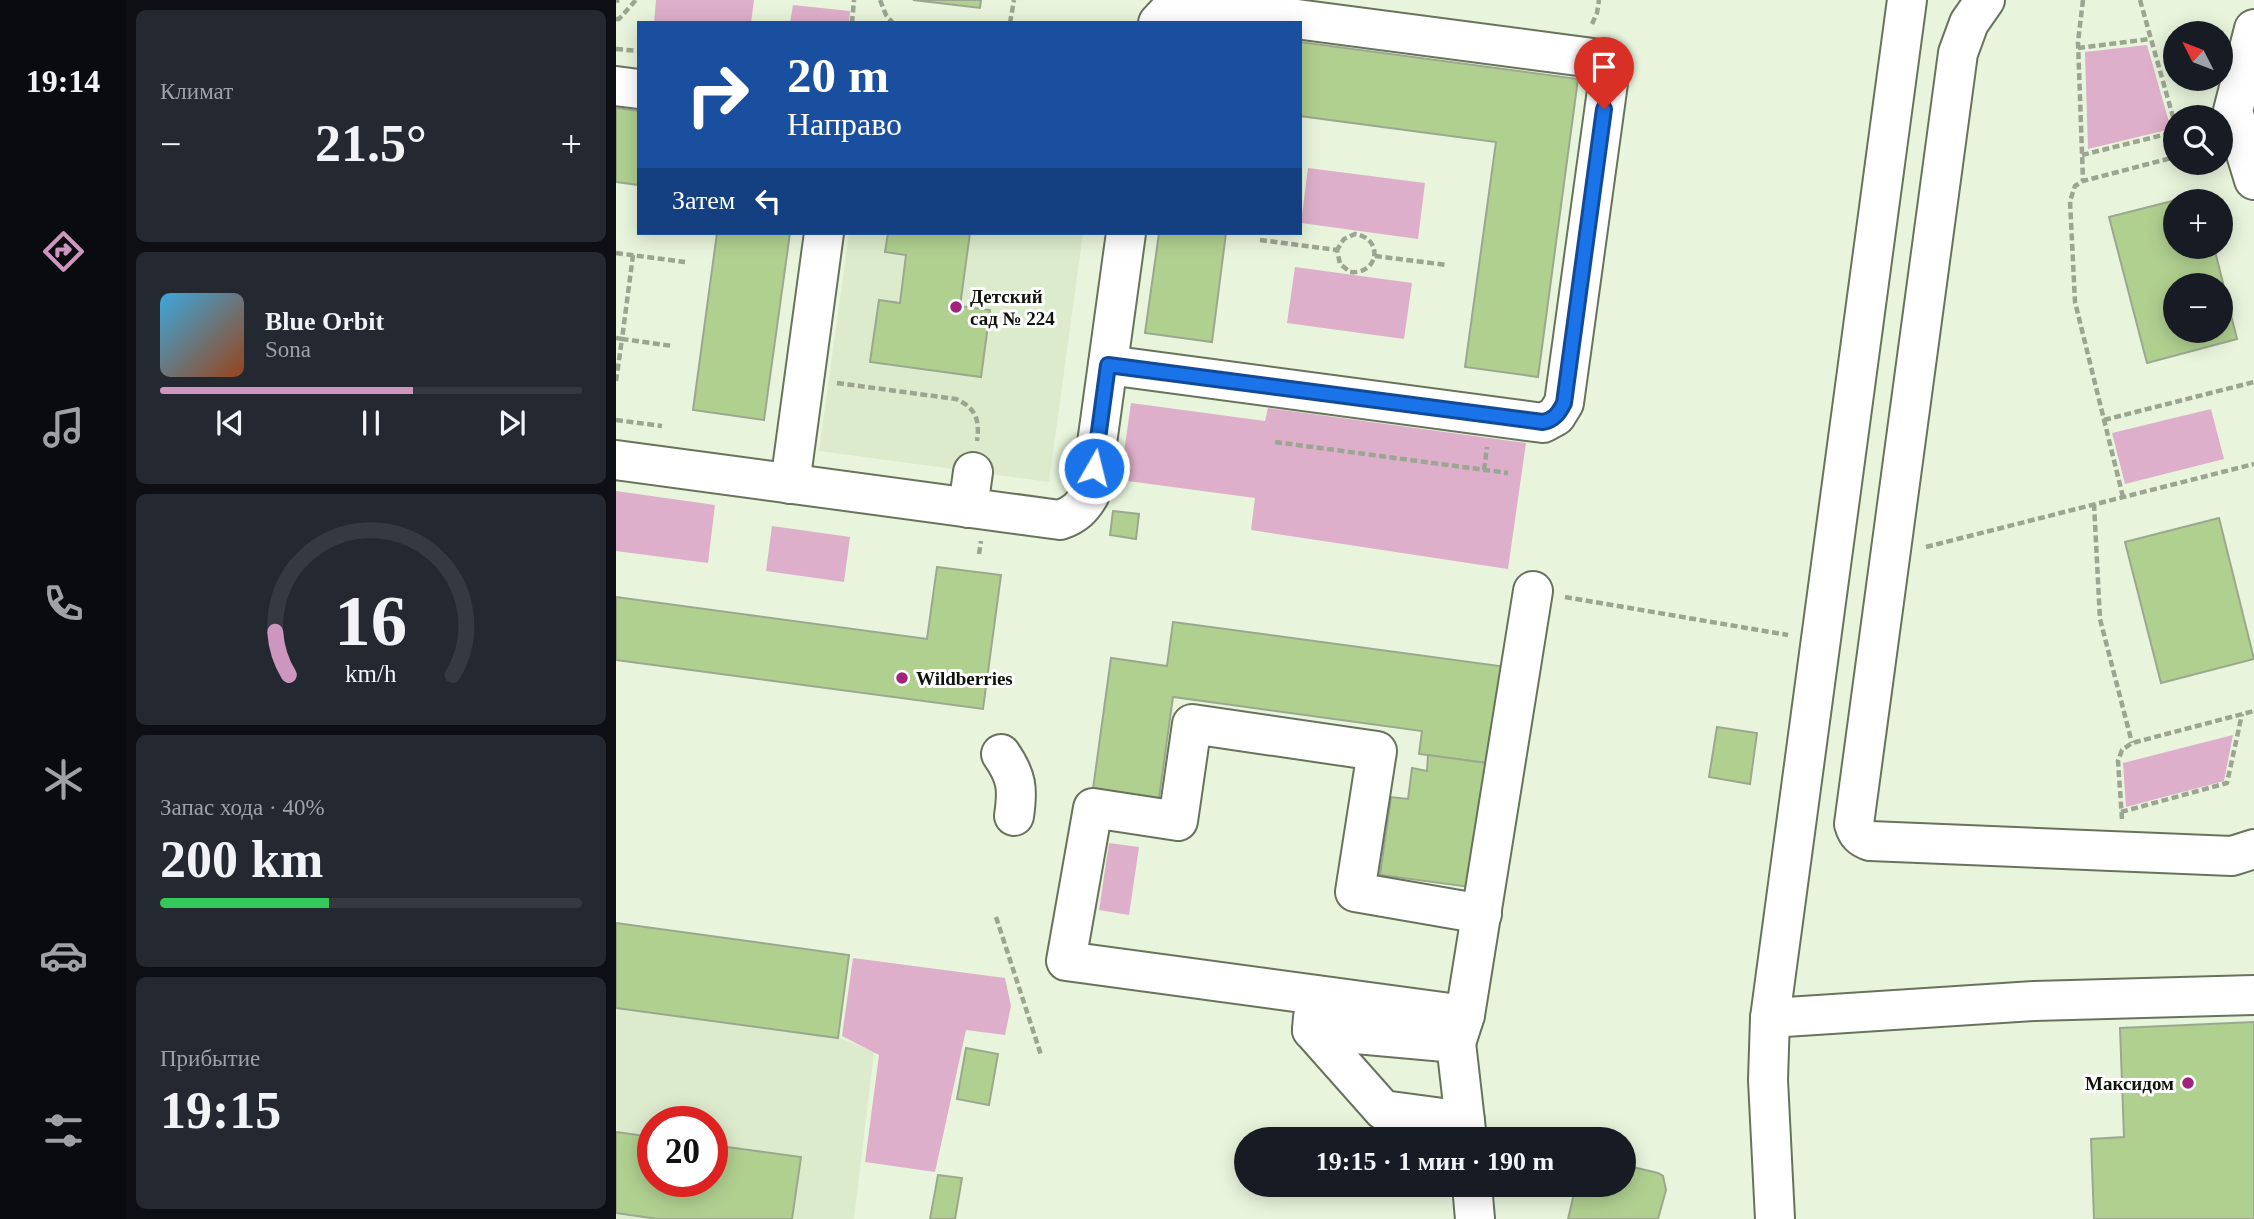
<!DOCTYPE html>
<html lang="ru">
<head>
<meta charset="utf-8">
<style>
  :root { --surface:#171b24; --page:#242831; --text:#f1f3f6; --muted:#9ea1a6; --line:#363941; --accent:#cd96be }
  body { margin:0; font-family:Georgia,serif; background:var(--page); color:var(--text); height:100vh; display:flex; flex-direction:column; font-size:26px; white-space:nowrap }
  * { box-sizing:border-box; margin:0 }
  p { font-size:23px; color:var(--muted) }
  .icon { flex:none; width:38px; height:38px; fill:none; stroke:currentColor; stroke-width:2; stroke-linecap:round; stroke-linejoin:round }
  .map { position:relative; flex:1; overflow:hidden }
  .panel { display:flex; flex-direction:column; gap:10px; padding:10px; background:#0d0f14; width:490px }
  .panel>* { flex:none }
  .guide { position:absolute; left:21px; top:21px; width:665px; height:214px; border-radius:0px; box-shadow:0 4px 18px #0003; background:#1a4fa0; color:#fff; overflow:hidden }
  .needle { width:46px; rotate:312deg }
  .controls { position:absolute; left:1547px; top:21px; display:grid; gap:14px }
  .controls a { display:grid; place-items:center; width:70px; height:70px; border-radius:50%; background:var(--surface); box-shadow:0 4px 18px #0003; font-size:35px }
  .speed { position:absolute; left:21px; top:1106px; display:flex; gap:14px; font-size:35px; font-weight:700; text-align:center }
  .speed>* { display:grid; place-content:center; width:91px; height:91px; border-radius:50%; background:var(--surface); box-shadow:0 4px 18px #0003; line-height:1 }
  .speed .limit { border:10px solid #d22; background:#fff; color:#111 }
  .pin { position:absolute; display:grid; place-items:center; width:60px; height:60px; color:#fff; margin:-72px -30px; border-radius:50% 50% 50% 0; rotate:-45deg; box-shadow:0 0 7px #0007 }
  .pin .icon { rotate:45deg }
  .me { position:absolute; width:77px; margin:-38px; rotate:8deg; stroke-linejoin:round; filter:drop-shadow(0 0 5px #0008) }
  .turn { display:flex; align-items:center; gap:24px; height:147px; padding:0 35px; font-size:32px }
  .turn .icon { width:91px; height:91px; stroke-width:2.5 }
  .turn b { display:block; font-size:49px; line-height:60px }
  .then { display:flex; align-items:center; height:66px; padding:0 35px; background:#0003; gap:14px; font-size:26px }
  .big { font-size:52px; font-weight:700; line-height:1.1 }
  .panel .tile { flex:1; display:flex; flex-direction:column; justify-content:center; gap:10px; min-width:0; padding:0 24px; border-radius:10px; background:var(--page) }
  .panel .dial { align-items:center; gap:0 }
  .dial svg { height:182px; overflow:visible; fill:none; stroke:var(--line); stroke-width:7; stroke-linecap:round; text-anchor:middle }
  .dial text { fill:var(--text); stroke:none }
  .song { display:flex; align-items:center; gap:21px }
  .cover { width:84px; height:84px; border-radius:10px; background:linear-gradient(135deg,hsl(200 70% 55%),hsl(20 70% 35%)) }
  .played { height:7px; border-radius:4px; background:linear-gradient(90deg,var(--accent) 60%,var(--line) 60%) }
  .keys { display:flex; justify-content:space-around; direction:ltr }
  .heat { display:flex; justify-content:space-between; align-items:center; font-size:38px; direction:ltr }
  .charge { height:10px; border-radius:5px; background:linear-gradient(90deg,#34c759 40%,var(--line) 0) }
  .trip { position:absolute; left:618px; top:1127px; width:402px; height:70px; border-radius:35px; background:var(--surface); box-shadow:0 4px 18px #0003; font-weight:700; line-height:70px; text-align:center }
  main { display:flex; flex:1; min-height:0 }
  .menu { display:flex; flex-direction:column; width:126px; justify-content:space-around; align-items:center; background:#090b0e; color:var(--muted) }
  .menu .icon { width:49px; height:49px }
  .menu .on { color:var(--accent) }
  .menu b { font-size:32px; color:var(--text) }
  .map>svg:first-child { display:block }
  .built { fill:#dbebcb; fill-rule:evenodd }
  .green { fill:#deafca }
  .building { fill:#b0d090; stroke:#9ba88f; stroke-width:2; fill-rule:evenodd }
  .lines { fill:none; stroke-linecap:round; stroke-linejoin:round }
  .minor-casing { stroke:#67735c; stroke-width:42 }
  .path { stroke:#9ba592; stroke-width:4.5; stroke-dasharray:7 3.5; stroke-linecap:butt }
  .minor { stroke:#fff; stroke-width:38 }
  .route-casing { stroke:#114b97; stroke-width:18 }
  .route { stroke:#1a73e8; stroke-width:12 }
  .poi-dot { fill:#a02479; stroke:#fff; stroke-width:2.5 }
  .labels { text-anchor:middle; stroke-width:6; stroke-linejoin:round; paint-order:stroke }
  .poi-label { font-size:19px; font-weight:bold; fill:#0f130a; stroke:#fff; text-anchor:start }
</style>
</head>
<body>
<main>
<nav class="menu">
<b>19:14</b>
<svg class="icon on" aria-label="directions" viewBox="0 0 24 24"><path d="M12 3l9 9-9 9-9-9zM9 14v-3h6M13 9l2 2-2 2"/></svg>
<svg class="icon" aria-label="music" viewBox="0 0 24 24"><path d="M9 18V5l10-2v13"/><circle cx="6" cy="18" r="3"/><circle cx="16" cy="16" r="3"/></svg>
<svg class="icon" aria-label="phone" viewBox="0 0 24 24"><path d="M5 4h4l2 5-3 2q2 4 5 5l2-3 5 2v4C11 20 4 13 5 4z"/></svg>
<svg class="icon" aria-label="climate" viewBox="0 0 24 24"><path d="M12 3v18M4 7l16 10M4 17L20 7"/></svg>
<svg class="icon" aria-label="car" viewBox="0 0 24 24"><path d="M5 17H2v-5l4-1 3-4h7l3 4 3 1v5h-3M9 17h6M6 11h13"/><circle cx="7" cy="17" r="2"/><circle cx="17" cy="17" r="2"/></svg>
<svg class="icon" aria-label="filters" viewBox="0 0 24 24"><path d="M4 7h16M4 17h16"/><circle cx="9" cy="7" r="2"/><circle cx="15" cy="17" r="2"/></svg>
</nav>
<section class="panel">
<div class="tile"><p>Климат</p>
<div class="heat"><a>−</a><b class="big">21.5°</b><a>+</a></div>
</div>
<div class="tile">
<div class="song"><i class="cover"></i><div><b>Blue Orbit</b><p>Sona</p></div></div>
<div class="played"></div>
<div class="keys"><svg class="icon" aria-label="previous" viewBox="0 0 24 24"><path d="M18 5L8 12l10 7zM5 5v14"/></svg><svg class="icon" aria-label="pause" viewBox="0 0 24 24"><path d="M8 5v14M16 5v14"/></svg><svg class="icon" aria-label="next" viewBox="0 0 24 24"><path d="M6 5l10 7-10 7zM19 5v14"/></svg></div>
</div>
<div class="tile dial"><svg viewBox="0 0 100 80">
<path d="M14 69A42 42 0 1 1 86 69"/>
<path d="M14 69A42 42 0 0 1 8 50" stroke="#cd96be"/>
<text x="50" y="56" font-size="32" font-weight="700">16</text>
<text x="50" y="72" font-size="11">km/h</text>
</svg></div>
<div class="tile"><p>Запас хода · 40%</p><b class="big">200 km</b><div class="charge"></div></div>
<div class="tile"><p>Прибытие</p><b class="big">19:15</b></div>
</section>
<div class="map">
<svg width="1638" height="1219" viewBox="0 0 1638 1219">
  <rect width="100%" height="100%" fill="#e8f5dc"/>
  <g class="built">
    <path d="M233,233H467L433,482L203,451Z"/>
    <path d="M0,923L233,955L222,1037L258,1052L238,1219H0ZM37,1122H96V1181H37Z"/>
  </g>
  <g class="green">
    <path d="M40,0H138L135,23H38Z"/>
    <path d="M177,5L234,11L233,23H174Z"/>
    <path d="M1531,45L1555,129L1472,149L1469,52Z"/>
    <path d="M692,168L809,183L802,239L685,223Z"/>
    <path d="M679,267L796,283L788,339L671,323Z"/>
    <path d="M515,403L649,421L652,408L910,443L892,569L635,530L639,498L504,480Z"/>
    <path d="M1595,409L1608,459L1509,484L1496,433Z"/>
    <path d="M0,491L99,505L92,563L0,551Z"/>
    <path d="M156,526L234,537L228,582L150,571Z"/>
    <path d="M1617,735L1608,781L1510,807L1507,763Z"/>
    <path d="M493,843L523,847L513,915L483,910Z"/>
    <path d="M237,958L389,978L395,1006L389,1035L350,1030L319,1172L249,1162L263,1055L226,1036Z"/>
  </g>
  <g class="building">
    <path d="M297,0H365L364,8Z"/>
    <path d="M684,42L962,79L922,377L849,367L880,142L684,116Z"/>
    <path d="M0,108L23,111V185L0,182Z"/>
    <path d="M1584,194L1586,201H1559V247H1598L1621,339L1531,363L1493,217ZM1559,285H1605V331H1559Z"/>
    <path d="M101,233H174L148,420L77,410Z"/>
    <path d="M272,233H354L344,306L374,310L365,377L254,362L263,300L284,303L290,255L269,252Z"/>
    <path d="M543,233H610L596,342L529,333Z"/>
    <path d="M497,511L523,514L520,539L494,535Z"/>
    <path d="M1603,518L1638,659L1545,683L1509,542Z"/>
    <path d="M321,567L385,575L367,709L0,660V597L311,639Z"/>
    <path d="M557,622L891,667L878,764L803,754L806,731L557,697L543,798L477,789L495,658L551,666Z"/>
    <path d="M1101,727L1141,733L1134,784L1093,777Z"/>
    <path d="M812,755L878,764L861,888L764,875L775,797L792,799L796,768L811,771Z"/>
    <path d="M0,923L233,955L222,1038L0,1008Z"/>
    <path d="M1638,1022V1219H1478L1475,1139L1508,1137L1504,1028Z"/>
    <path d="M350,1048L382,1054L373,1105L341,1099Z"/>
    <path d="M0,1132L37,1137V1181H96V1145L185,1157L176,1219H42L0,1213Z"/>
    <path d="M1008,1165L1042,1173L1047,1176L1050,1190L1042,1219H952L960,1185H1008Z"/>
    <path d="M322,1175L346,1178L339,1219H314Z"/>
  </g>
  <g class="lines">
    <g class="minor-casing">
      <g id="minor">
        <path d="M1369,0L1353,23L1342,53L1238,824C1241,834 1245,838 1254,841L1616,856L1638,849"/>
        <path d="M1638,29L1617,111L1638,180"/>
        <path d="M0,86L23,89"/>
        <path d="M492,365L927,423L940,416L948,403L992,83C991,70 988,64 977,58L574,5L554,10L542,23"/>
        <path d="M0,460L444,520C459,515 467,507 474,494L510,233"/>
        <path d="M174,484L208,233"/>
        <path d="M352,508L357,472"/>
        <path d="M385,754C401,777 402,789 398,816"/>
        <path d="M849,1015L450,961L477,808L562,821L576,724L761,751L739,892L866,914"/>
        <path d="M697,1017L696,1030L767,1110L849,1121"/>
        <path d="M1154,1018L1418,1001L1638,995"/>
        <path d="M696,1030L840,1043L851,1139"/>
        <path d="M840,1043L849,1015L917,591"/>
        <path d="M856,1185L859,1219"/>
        <path d="M1159,1219L1152,1080L1154,1018L1291,0"/>
      </g>
    </g>
    <g class="path">
      <path d="M264,0L270,15L277,23"/>
      <path d="M1467,0L1462,42L1467,181"/>
      <path d="M1524,0L1559,124"/>
      <path d="M0,1L3,0"/>
      <path d="M0,19H3L20,0"/>
      <path d="M236,23L238,0"/>
      <path d="M394,23L398,0"/>
      <path d="M976,24L981,13L983,0"/>
      <path d="M1462,48L1534,39"/>
      <path d="M0,49L23,51"/>
      <path d="M1466,155L1559,132"/>
      <path d="M644,240L721,250L724,264L734,272C763,275 768,238 739,234L728,239L721,250"/>
      <path d="M0,253L69,262"/>
      <path d="M759,256L831,265"/>
      <path d="M0,338L6,339L17,255"/>
      <path d="M0,381L6,339L57,346"/>
      <path d="M221,383L340,399C360,408 364,420 361,441"/>
      <path d="M0,420L46,426"/>
      <path d="M1488,420L1638,382"/>
      <path d="M659,442L892,473"/>
      <path d="M868,470L871,447"/>
      <path d="M1507,497L1459,302L1454,201L1459,186L1467,181L1559,157"/>
      <path d="M1478,504L1484,619L1516,743"/>
      <path d="M1310,547L1638,464"/>
      <path d="M363,554L365,541"/>
      <path d="M949,597L1172,635"/>
      <path d="M1505,812L1611,783L1626,714"/>
      <path d="M1506,819L1502,761L1506,750L1516,743L1638,711"/>
      <path d="M380,917L425,1055"/>
    </g>
    <use href="#minor" class="minor"/>
  </g>
  <g class="lines">
    <g class="route-casing">
      <path id="route" d="M478,468L492,365L927,422C938,420 943,413 948,403L988,109"/>
    </g>
    <use href="#route" class="route"/>
  </g>
  <g class="poi-dot">
    <circle cx="340" cy="307" r="7"/>
    <circle cx="286" cy="678" r="7"/>
    <circle cx="1572" cy="1083" r="7"/>
  </g>
  <g class="labels">
    <g class="poi-label">
      <text x="354" y="303">Детский<tspan x="354" dy="22">сад № 224</tspan></text>
      <text x="300" y="685">Wildberries</text>
      <text x="1558" y="1090" text-anchor="end">Максидом</text>
    </g>
  </g>
</svg>
<div class="controls">
<a><svg class="needle" viewBox="-14 -14 28 28"><path d="M0-13l5 13h-10z" fill="#e53935"/><path d="M0 13l5-13h-10z" fill="#9ea1a6"/></svg></a>
<a><svg class="icon" aria-label="search" viewBox="0 0 24 24"><circle cx="10" cy="10" r="6"/><path d="M15 15l6 6"/></svg></a>
<a>+</a>
<a>−</a>
</div>
<div class="speed"><div class="limit">20</div></div>
<div class="pin" style="left:988px;top:109px;background:#d93025"><svg class="icon" aria-label="arrive" viewBox="0 0 24 24"><path d="M6 21V4h12l-3 4 3 4H6"/></svg></div>
<svg class="me" style="left:478px;top:468px" viewBox="-20 -20 40 40"><circle r="17" fill="#1a73e8" stroke="#fff" stroke-width="3"/><path d="M0-11L8 9 0 5-8 9z" fill="#fff"/></svg>
<div class="trip">19:15 · 1 мин · 190 m</div>
<div class="guide">
<div class="turn"><svg class="icon" aria-label="right" viewBox="0 0 24 24"><path d="M7 20v-9h11M14 6l5 5-5 5"/></svg><div><b>20 m</b>Направо</div></div>
<div class="then">Затем<svg class="icon" aria-label="left" viewBox="0 0 24 24"><path d="M17 20v-9H6M10 6l-5 5 5 5"/></svg></div>
</div>
</div>
</main>
</body>
</html>
